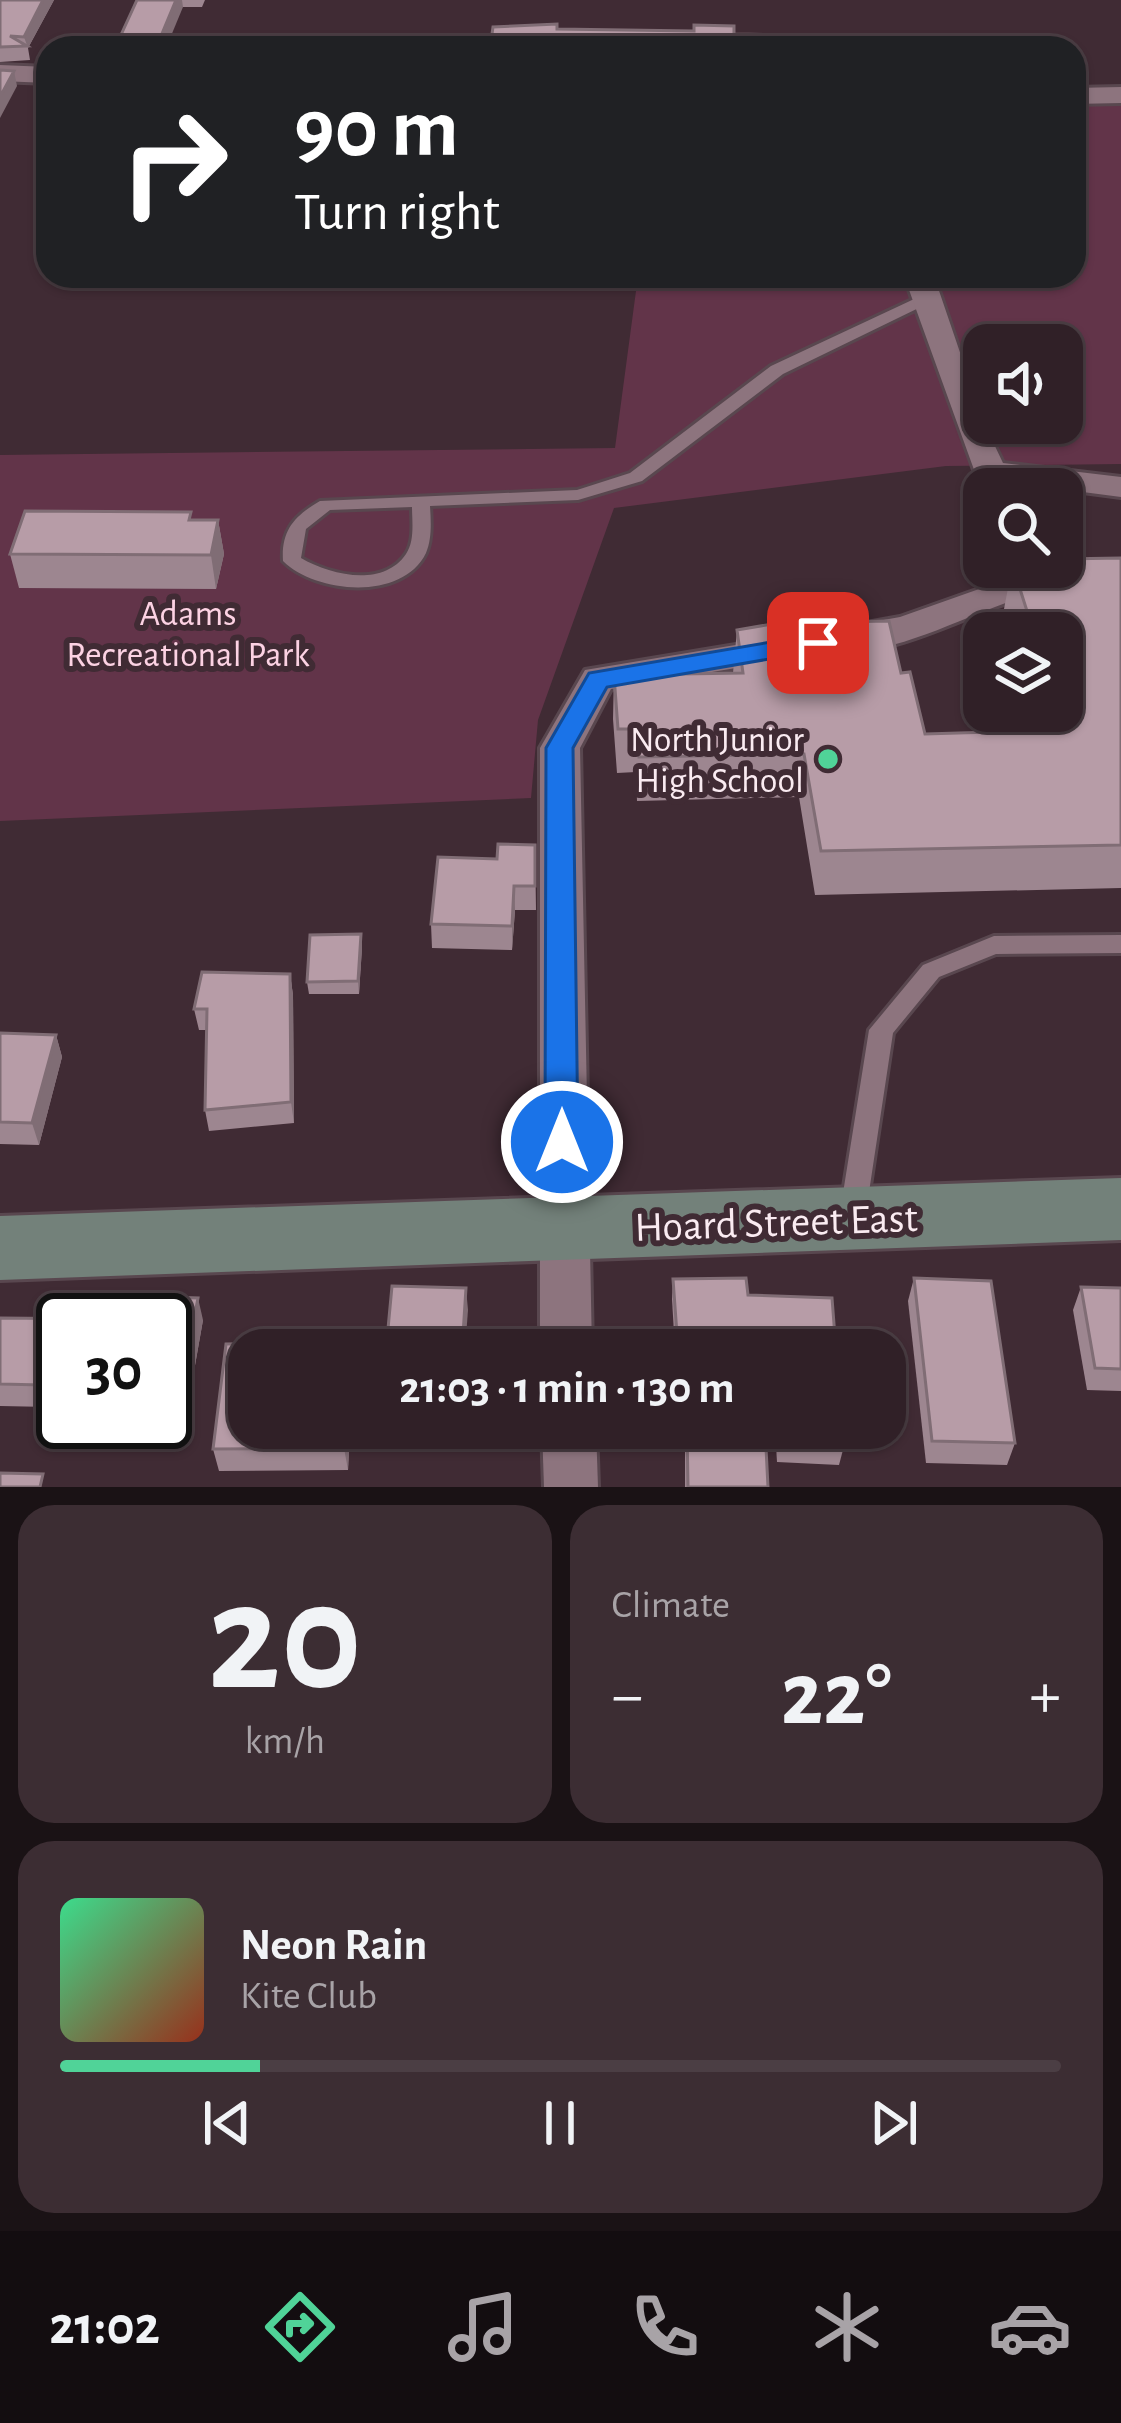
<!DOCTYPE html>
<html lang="en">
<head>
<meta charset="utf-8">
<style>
  :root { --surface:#302027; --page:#3c2d33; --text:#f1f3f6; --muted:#a8a3a7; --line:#4b3e44; --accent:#50d398 }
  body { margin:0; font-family:"Alegreya Sans",sans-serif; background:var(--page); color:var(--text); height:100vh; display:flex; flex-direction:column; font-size:45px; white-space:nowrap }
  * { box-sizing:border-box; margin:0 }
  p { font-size:39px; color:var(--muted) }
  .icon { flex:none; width:66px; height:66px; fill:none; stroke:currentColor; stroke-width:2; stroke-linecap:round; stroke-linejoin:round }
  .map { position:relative; height:1487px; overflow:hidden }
  .panel { display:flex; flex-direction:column; gap:18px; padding:18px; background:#1a1215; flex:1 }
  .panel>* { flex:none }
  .banner { position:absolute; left:36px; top:36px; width:1050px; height:252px; border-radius:36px; box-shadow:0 3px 9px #0004,0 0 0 3px var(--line); background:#202124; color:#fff; overflow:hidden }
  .controls { position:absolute; left:963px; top:324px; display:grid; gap:24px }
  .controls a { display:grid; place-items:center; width:120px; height:120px; border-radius:24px; background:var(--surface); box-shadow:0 3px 9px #0004,0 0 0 3px var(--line); font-size:60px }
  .speed { position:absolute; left:36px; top:1293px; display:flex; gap:24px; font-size:60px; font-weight:700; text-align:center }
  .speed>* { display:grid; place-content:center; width:156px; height:156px; border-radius:50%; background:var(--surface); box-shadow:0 3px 9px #0004,0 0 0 3px var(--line); line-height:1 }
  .speed .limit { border:6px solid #111; border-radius:18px; background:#fff; color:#111 }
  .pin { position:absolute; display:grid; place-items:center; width:102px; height:102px; color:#fff; margin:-51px; border-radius:24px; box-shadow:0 6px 18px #0006 }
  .me { position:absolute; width:132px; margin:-66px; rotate:0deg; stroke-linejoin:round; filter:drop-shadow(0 0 9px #0008) }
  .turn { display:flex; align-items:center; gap:42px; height:252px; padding:0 60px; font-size:54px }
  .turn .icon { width:156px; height:156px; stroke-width:2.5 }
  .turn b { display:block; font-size:84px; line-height:102px }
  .big { font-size:90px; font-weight:700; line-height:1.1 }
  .panel .tile { flex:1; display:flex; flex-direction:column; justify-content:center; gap:18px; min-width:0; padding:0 42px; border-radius:36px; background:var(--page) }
  .panel .dial { align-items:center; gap:0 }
  .dial b { font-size:156px; line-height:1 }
  .song { display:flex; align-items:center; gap:36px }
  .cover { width:144px; height:144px; border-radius:18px; background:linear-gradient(135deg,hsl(150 70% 55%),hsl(10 70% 35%)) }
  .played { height:12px; border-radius:6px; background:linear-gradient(90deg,var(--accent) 20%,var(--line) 20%) }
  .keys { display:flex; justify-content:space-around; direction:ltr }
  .heat { display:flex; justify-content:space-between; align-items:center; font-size:66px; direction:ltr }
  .panel .tiles { flex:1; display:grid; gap:18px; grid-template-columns:1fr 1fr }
  .tile:last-child { grid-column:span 2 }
  .trip { position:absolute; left:228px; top:1329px; width:678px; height:120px; border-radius:36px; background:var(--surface); box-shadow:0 3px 9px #0004,0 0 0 3px var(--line); font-weight:700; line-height:120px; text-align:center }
  .menu { display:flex; height:192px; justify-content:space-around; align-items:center; background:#130d10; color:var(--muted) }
  .menu .icon { width:84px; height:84px }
  .menu .active { color:var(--accent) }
  .menu b { font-size:54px; color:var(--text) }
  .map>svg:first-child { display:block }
  .green { fill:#623449; fill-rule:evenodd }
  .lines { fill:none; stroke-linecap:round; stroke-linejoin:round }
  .lane-casing { stroke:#59474f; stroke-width:6 }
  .street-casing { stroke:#59474f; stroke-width:6 }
  .secondary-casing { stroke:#59474f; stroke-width:6 }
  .lane { fill:#8d747e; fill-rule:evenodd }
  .street { fill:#8d747e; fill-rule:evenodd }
  .secondary { fill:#73817a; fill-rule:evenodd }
  .wall { fill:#9d8690 }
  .shaded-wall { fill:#806d75 }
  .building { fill:#b79ca7; stroke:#806d75; stroke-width:3 }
  .route { fill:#1a73e8; stroke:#114b97; stroke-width:3 }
  .poi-dot { fill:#50d398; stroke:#402b34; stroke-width:4.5 }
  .labels { text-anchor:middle; stroke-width:12; stroke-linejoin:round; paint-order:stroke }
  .park-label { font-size:36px; fill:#fcd2e3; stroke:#402b34 }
  .poi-label { font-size:36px; fill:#faebf1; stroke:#402b34; text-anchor:end }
  .near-street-label { font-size:42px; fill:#faebf1; stroke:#402b34 }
</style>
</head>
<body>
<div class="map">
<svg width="1121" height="1487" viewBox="0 0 1121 1487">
  <rect width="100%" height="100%" fill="#402b34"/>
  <path class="green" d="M1074,103H1121V464L946,466L614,508L538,720L531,798L0,821V455L615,448L638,276H1074ZM984,345H1062V423H984Z"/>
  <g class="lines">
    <g class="lane-casing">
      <g id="lane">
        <path d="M927,293L933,295V301L783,374L642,481L578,500L430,506C431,522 432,539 426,553C402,602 315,593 283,561C281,531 294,516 320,501L577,490L630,473L771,366ZM412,507C412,521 415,541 406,554C383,588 330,575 301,558L306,529L330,510Z"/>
        <path d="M1121,935V953L996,954L939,977L893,1033L866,1212L862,1220L853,1223L844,1220L840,1212L869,1030L923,965L994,936Z"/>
      </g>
    </g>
    <g class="street-casing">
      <g id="street">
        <path d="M0,65L48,67V83L0,81Z"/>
        <path d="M1121,87V103L1074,104V88Z"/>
        <path d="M904,276H934L984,423L1003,463L1121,477V497L977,478Z"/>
        <path d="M1121,573V595C1089,596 1048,590 1018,599C964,615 884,663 828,648L823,639L828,630L900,617L1019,575Z"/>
        <path d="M783,637L796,640L802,649L796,658L611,689L580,748L592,1350H540V748L585,670Z"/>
        <path d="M542,1428H596L598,1487H544Z"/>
      </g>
    </g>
    <g class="secondary-casing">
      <path id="secondary" d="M1121,1178V1240L0,1280V1216Z"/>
    </g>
    <use href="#lane" class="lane"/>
    <use href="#street" class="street"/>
    <use href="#secondary" class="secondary"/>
  </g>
  <g class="wall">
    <path d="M0,0H54L28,48L30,60L0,62Z"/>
    <path d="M137,0H205L202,7H183Z"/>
    <path d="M192,520H218L224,554L216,589L19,588L10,554Z"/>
    <path d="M1121,558V888L815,895L799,797L637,801L636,772L617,773L613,719L614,675L733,673L737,630L901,673L925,734L1041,731L1035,711H1062V633H1011L1004,609L1012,567Z"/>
    <path d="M535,845L536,910H515L512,950L432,948L431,924L497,859Z"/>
    <path d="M361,934L362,947L359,994H309L307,982Z"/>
    <path d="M290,974L293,995L294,1123L209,1131L205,1110L207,1030H199L194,1009Z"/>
    <path d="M0,1033L56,1035L62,1057L39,1145L0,1144Z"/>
    <path d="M914,1278L1015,1443L1007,1465L926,1463L908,1301Z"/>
    <path d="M673,1279L748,1295L836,1350H675L672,1299Z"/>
    <path d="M1081,1287L1121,1288V1391L1087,1390L1073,1310Z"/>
    <path d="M0,1318L203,1320L191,1388L165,1387V1320H63V1384H55L50,1407L0,1406Z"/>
    <path d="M249,1350L350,1428L348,1470L219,1471L213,1449Z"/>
    <path d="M685,1428H765L768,1487H685Z"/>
    <path d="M775,1428H842L844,1446L839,1465L777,1462Z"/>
  </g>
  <g class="shaded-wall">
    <path d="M43,0H54L28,48L24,37Z"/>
    <path d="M176,0H182L183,7L166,48H156Z"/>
    <path d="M14,71L17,86L0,118V97Z"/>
    <path d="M218,520L224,554L216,589L211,555Z"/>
    <path d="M514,886L515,910L512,950V926Z"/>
    <path d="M361,934L362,947L359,994L358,981Z"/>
    <path d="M290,974L293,995L294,1123L291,1102Z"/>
    <path d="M56,1035L62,1057L39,1145L32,1123Z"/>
    <path d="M466,1288L468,1310L465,1350H462Z"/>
    <path d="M198,1298L203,1320L191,1388L185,1366Z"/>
    <path d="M47,1362L55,1384L50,1407L42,1385Z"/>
    <path d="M345,1428H350L348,1470L344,1448Z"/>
  </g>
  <g class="building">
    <path d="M0,0H43L24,37L10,36L27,46L0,47Z"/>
    <path d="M137,0H176L156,48H115Z"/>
    <path d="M557,24V29L694,31V25L734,26V34L784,35L786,48H490L493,27Z"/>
    <path d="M979,42H1018L1020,48H981Z"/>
    <path d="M0,70L14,71L0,97Z"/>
    <path d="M25,511L191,512L189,520H218L211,555L10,554Z"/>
    <path d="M1121,558V845L821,851L804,754L639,757L637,729H618L614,675L743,673L737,630L778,623L889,621L901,673L910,672L925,734L1064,730L1058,711H1062V633H1034L1013,567H1062V559Z"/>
    <path d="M498,844L535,845V886H514L512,926L431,924L438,857L497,859Z"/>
    <path d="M361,934L358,981L307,982L310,935Z"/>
    <path d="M202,972L290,974L291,1102L205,1110L207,1009H194Z"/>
    <path d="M0,1033L56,1035L32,1123L0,1122Z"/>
    <path d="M746,1278L748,1295L832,1298L836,1350H775V1347L678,1348L673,1279Z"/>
    <path d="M914,1278L991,1281L1015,1443L932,1441Z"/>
    <path d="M392,1286L466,1288L462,1350H386Z"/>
    <path d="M1081,1287L1121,1288V1369L1095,1368Z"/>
    <path d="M109,1295L198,1298L185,1366H165V1320H63V1362H47L42,1385L0,1384V1318L104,1319Z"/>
    <path d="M297,1343V1350H249V1428H345L344,1448L213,1449L226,1344Z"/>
    <path d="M687,1428H765L768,1487H688Z"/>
    <path d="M780,1428H842L844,1446L780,1443Z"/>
    <path d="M0,1473L43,1474L40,1487H0Z"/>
  </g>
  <path class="route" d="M818,634L827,637L831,643L827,649L607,687L573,748L578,1142L573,1151L562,1155L550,1151L545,1142L546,748L589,673Z"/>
  <circle class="poi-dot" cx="828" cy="759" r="12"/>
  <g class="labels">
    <g class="park-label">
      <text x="188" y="625">Adams<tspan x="188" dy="41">Recreational Park</tspan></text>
    </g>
    <g class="poi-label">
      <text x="804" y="751">North Junior<tspan x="804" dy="41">High School</tspan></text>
    </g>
    <g class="near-street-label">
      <text transform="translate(776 1221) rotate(-2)" y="15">Hoard Street East</text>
    </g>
  </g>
</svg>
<div class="controls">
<a><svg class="icon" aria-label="sound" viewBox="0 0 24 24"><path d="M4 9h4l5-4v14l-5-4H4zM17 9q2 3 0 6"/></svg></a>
<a><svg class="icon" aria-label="search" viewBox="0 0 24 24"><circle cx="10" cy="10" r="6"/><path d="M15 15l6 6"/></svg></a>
<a><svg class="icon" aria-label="layers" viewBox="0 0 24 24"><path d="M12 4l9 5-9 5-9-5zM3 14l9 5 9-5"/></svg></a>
</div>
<div class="speed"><div class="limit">30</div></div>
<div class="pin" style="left:818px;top:643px;background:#d93025"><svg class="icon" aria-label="arrive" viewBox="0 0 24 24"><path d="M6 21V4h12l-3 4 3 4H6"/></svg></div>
<svg class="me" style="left:562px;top:1142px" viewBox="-20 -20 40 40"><circle r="17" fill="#1a73e8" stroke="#fff" stroke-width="3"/><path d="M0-11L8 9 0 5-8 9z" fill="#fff"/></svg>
<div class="trip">21:03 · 1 min · 130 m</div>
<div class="banner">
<div class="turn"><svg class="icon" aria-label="right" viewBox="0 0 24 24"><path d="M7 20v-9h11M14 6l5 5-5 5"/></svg><div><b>90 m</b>Turn right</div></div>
</div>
</div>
<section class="panel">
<div class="tiles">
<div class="tile dial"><b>20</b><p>km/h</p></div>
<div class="tile"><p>Climate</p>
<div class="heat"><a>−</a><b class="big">22°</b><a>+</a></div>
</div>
<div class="tile">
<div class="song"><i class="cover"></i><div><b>Neon Rain</b><p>Kite Club</p></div></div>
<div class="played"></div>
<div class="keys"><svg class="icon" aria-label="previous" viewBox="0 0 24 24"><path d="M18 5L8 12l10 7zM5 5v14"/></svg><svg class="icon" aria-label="pause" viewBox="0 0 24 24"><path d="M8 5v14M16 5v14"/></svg><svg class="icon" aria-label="next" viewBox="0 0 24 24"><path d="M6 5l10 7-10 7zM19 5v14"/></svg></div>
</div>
</div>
</section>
<nav class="menu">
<b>21:02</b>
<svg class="icon active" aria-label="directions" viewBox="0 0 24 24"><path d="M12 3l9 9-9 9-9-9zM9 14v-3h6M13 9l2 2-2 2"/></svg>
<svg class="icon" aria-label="music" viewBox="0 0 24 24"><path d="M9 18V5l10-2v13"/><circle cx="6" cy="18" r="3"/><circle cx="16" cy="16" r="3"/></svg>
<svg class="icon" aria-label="phone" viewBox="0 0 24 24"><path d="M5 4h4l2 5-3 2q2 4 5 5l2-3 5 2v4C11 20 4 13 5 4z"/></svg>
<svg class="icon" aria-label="climate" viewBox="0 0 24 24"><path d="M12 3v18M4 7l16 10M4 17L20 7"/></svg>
<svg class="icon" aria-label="car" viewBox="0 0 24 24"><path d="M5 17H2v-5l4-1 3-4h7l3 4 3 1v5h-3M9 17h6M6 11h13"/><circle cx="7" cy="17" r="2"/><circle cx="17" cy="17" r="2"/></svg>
</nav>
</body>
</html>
